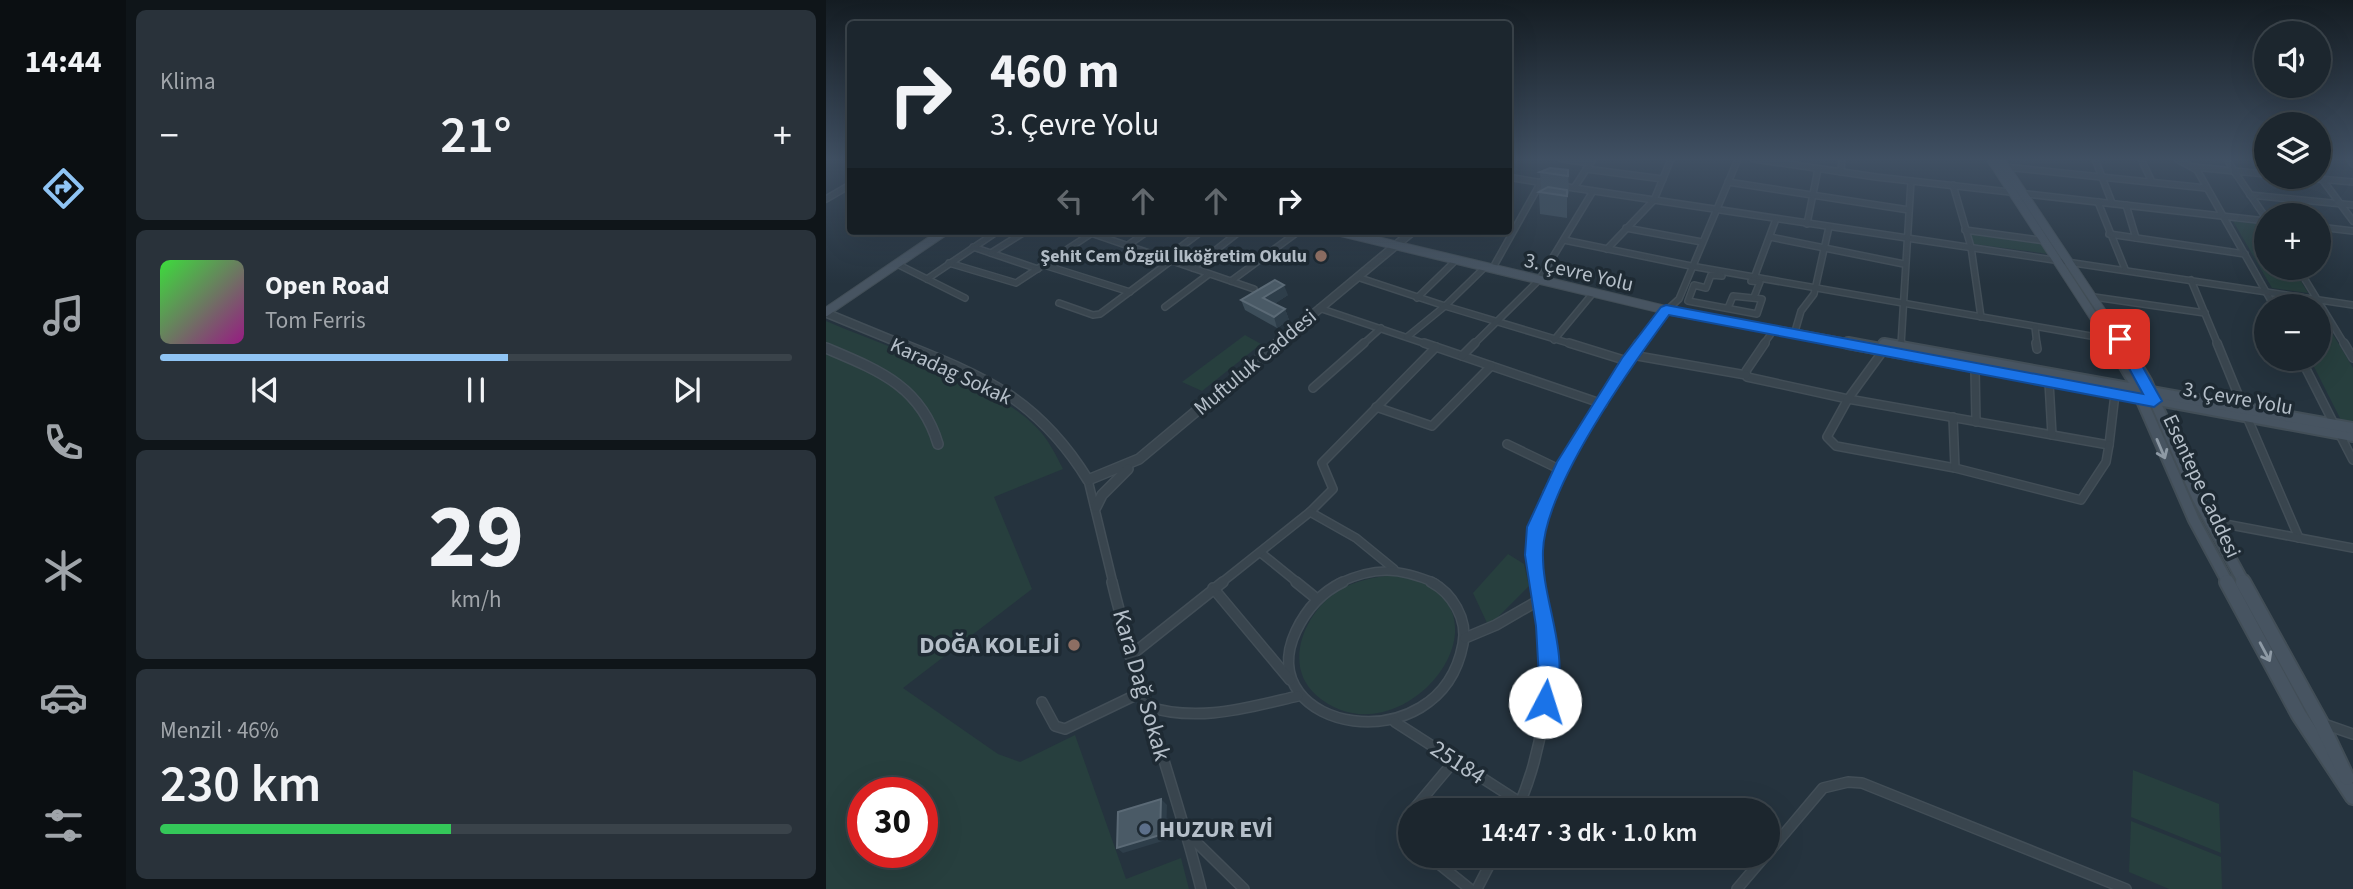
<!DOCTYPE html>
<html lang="tr">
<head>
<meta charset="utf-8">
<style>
  :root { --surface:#1c262e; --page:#29323a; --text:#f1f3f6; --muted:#a0a5aa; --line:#3a434a; --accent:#8fc4f4 }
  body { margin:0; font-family:"Source Sans 3",sans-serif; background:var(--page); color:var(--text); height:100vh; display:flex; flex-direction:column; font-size:26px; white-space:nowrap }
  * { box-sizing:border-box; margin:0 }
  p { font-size:23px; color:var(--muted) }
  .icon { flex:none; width:38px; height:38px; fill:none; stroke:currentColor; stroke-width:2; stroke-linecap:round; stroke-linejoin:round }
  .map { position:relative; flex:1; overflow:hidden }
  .sheet { display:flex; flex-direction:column; gap:10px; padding:10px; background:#0f1519; width:700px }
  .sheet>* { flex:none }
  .top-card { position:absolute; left:21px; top:21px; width:665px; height:214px; border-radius:7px; box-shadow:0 7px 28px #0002,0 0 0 2px var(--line); background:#1c262e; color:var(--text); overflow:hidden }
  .buttons { position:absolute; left:1428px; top:21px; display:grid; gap:14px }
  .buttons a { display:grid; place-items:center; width:77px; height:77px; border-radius:50%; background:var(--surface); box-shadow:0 7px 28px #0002,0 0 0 2px var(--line); font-size:35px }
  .speed { position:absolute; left:21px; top:777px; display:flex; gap:14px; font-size:35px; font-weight:700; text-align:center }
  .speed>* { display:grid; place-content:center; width:91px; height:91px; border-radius:50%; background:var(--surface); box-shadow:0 7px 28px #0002,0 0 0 2px var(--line); line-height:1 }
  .speed .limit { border:10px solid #d22; background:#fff; color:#111 }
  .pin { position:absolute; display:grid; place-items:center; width:60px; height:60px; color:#fff; margin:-30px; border-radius:14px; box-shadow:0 4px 10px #0006 }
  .me { position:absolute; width:77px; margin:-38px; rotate:5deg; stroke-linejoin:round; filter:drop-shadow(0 0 5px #0008) }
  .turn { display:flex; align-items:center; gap:24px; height:147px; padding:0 28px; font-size:32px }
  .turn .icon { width:91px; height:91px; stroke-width:2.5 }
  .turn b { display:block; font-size:49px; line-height:60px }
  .lanes { display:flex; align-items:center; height:66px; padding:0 28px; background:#0003; justify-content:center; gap:35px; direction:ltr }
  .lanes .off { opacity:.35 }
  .big { font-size:52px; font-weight:600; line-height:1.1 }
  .sheet .card { flex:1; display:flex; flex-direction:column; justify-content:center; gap:10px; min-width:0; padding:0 24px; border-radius:10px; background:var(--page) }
  .sheet .dial { align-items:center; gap:0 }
  .dial b { font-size:91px; line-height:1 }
  .song { display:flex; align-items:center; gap:21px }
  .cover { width:84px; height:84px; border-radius:10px; background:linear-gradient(135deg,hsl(120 70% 55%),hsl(310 70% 35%)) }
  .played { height:7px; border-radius:4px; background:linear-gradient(90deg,var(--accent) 55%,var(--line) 55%) }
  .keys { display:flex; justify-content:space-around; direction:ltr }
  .heat { display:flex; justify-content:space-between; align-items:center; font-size:38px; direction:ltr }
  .charge { height:10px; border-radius:5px; background:linear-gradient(90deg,#34c759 46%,var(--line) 0) }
  .trip { position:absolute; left:572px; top:798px; width:382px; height:70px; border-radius:35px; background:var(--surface); box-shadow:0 7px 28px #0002,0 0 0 2px var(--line); font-weight:600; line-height:70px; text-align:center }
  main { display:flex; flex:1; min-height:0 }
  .menu { display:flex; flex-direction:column; width:126px; justify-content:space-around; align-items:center; background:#0b0f12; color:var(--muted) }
  .menu .icon { width:49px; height:49px }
  .menu .current { color:var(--accent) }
  .menu b { font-size:32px; color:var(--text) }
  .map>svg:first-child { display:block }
  .green { fill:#273f3e; fill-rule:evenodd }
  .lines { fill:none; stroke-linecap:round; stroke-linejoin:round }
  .minor-far2-casing { stroke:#424e57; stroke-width:8 }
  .minor-far1-casing { stroke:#424e57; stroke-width:10 }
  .minor-casing { stroke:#424e57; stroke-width:12 }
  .tertiary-far1-casing { stroke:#424e57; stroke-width:10 }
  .tertiary-casing { stroke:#424e57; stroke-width:12 }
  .secondary-far2-casing { stroke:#424e57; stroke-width:10 }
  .secondary-far1-casing { stroke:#424e57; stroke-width:14 }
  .secondary-casing { stroke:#424e57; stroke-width:18 }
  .minor-far2 { stroke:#39454e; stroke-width:5 }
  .minor-far1 { stroke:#39454e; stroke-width:7 }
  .minor { stroke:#39454e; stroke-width:9 }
  .tertiary-far1 { stroke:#39454e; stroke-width:7 }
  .tertiary { stroke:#39454e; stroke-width:9 }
  .secondary-far2 { stroke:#475461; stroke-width:8 }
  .secondary-far1 { stroke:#475461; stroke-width:10 }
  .secondary { stroke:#475461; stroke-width:14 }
  .wall { fill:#3d4e5a }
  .shaded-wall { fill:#2e3e4a }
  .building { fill:#4a5a66; stroke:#5b6a76; stroke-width:2 }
  .oneway { stroke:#8e9aa5 }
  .route { fill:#1a73e8; stroke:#114b97; stroke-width:2 }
  .education-dot { fill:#8d6e63; stroke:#1e2a33; stroke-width:2.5 }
  .service-dot { fill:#5c6f8a; stroke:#1e2a33; stroke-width:2.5 }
  .labels { text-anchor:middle; stroke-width:7; stroke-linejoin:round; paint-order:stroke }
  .far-poi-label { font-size:18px; font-weight:bold; fill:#b5bfc9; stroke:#1e2a33; text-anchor:end }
  .street-label { font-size:21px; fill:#b5bfc9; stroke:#1e2a33 }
  .near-poi-label { font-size:24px; font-weight:bold; fill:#b5bfc9; stroke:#1e2a33; text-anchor:end }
  .near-street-label { font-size:24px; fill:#b5bfc9; stroke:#1e2a33 }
</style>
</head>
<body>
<main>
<nav class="menu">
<b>14:44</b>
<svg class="icon current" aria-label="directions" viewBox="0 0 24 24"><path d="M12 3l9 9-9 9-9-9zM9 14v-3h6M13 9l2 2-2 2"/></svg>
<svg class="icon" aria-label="music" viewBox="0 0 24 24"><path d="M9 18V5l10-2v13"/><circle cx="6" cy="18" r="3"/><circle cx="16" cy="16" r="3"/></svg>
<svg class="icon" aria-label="phone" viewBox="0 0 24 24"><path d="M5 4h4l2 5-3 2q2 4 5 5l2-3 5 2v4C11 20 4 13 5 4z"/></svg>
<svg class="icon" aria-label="climate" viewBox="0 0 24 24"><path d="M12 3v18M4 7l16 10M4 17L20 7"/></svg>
<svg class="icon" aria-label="car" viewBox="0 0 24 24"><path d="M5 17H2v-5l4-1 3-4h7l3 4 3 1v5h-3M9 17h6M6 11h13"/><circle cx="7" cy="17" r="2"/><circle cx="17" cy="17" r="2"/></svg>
<svg class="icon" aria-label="filters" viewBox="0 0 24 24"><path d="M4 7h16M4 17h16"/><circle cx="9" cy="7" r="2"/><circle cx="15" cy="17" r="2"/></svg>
</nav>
<section class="sheet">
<div class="card"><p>Klima</p>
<div class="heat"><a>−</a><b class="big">21°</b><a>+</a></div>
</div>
<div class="card">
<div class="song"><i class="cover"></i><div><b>Open Road</b><p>Tom Ferris</p></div></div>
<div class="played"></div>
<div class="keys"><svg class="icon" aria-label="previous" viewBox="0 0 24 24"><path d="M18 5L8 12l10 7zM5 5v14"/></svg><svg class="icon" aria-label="pause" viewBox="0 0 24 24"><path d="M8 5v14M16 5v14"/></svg><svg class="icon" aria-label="next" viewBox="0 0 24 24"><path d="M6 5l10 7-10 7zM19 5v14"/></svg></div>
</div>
<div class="card dial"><b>29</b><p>km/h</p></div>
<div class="card"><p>Menzil · 46%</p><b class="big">230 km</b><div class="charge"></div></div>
</section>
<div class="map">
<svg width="1527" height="889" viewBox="0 0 1527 889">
  <rect width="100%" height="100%" fill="#25333e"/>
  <g class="green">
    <path d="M1407,221L1440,225V268H1467L1482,293L1446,288Z"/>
    <path d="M1144,233L1215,243L1222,254L1148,244Z"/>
    <path d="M1493,311L1527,368V422L1515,420L1484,359H1493Z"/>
    <path d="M0,321C59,346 168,383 211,428C222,439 230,455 237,469L168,497L206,589L77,688L172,754L194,762L249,735L300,879L355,858L363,889H0ZM37,793H96V852H37Z"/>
    <path d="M419,335L435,344L376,391L356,382Z"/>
    <path d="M682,554L698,564L703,586L665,624L661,623L647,593Z"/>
    <path d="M569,575C577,577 587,578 595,582C688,624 570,765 490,695C456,665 479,612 512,591C529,580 549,577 569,575Z"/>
    <path d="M1307,770L1393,804L1395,853L1305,817Z"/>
    <path d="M1305,821L1395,857L1396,889H1343L1303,872Z"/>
  </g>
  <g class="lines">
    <g class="minor-far2-casing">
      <g id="minor-far2">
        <path d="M736,159L764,163"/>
        <path d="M928,159L1050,177L1440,221"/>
        <path d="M1269,159L1286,203"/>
        <path d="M1315,159L1326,182"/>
        <path d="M1351,159L1371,170L1448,306"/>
        <path d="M1401,159L1408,171"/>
        <path d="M1523,159L1527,164"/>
        <path d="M1179,167L1380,188"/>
        <path d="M1368,167L1408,171"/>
        <path d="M760,169L837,179"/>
        <path d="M1015,172L1016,159"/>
        <path d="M1440,174L1408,171L1440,218"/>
        <path d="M1493,175L1527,221"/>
        <path d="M682,177L723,184"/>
        <path d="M1470,177L1527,182"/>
        <path d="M902,182L1083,210"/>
        <path d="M1127,185L1145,247L1155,317"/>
        <path d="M735,186L1527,305"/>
        <path d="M748,188L767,159"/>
        <path d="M1424,195L1527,205"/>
        <path d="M0,199L24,185"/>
        <path d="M1272,202L1299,269"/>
        <path d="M1300,205L1310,238"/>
        <path d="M981,224L992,169"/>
        <path d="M1493,227L1527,231"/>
        <path d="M800,228L876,242"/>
        <path d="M1139,230L1220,241"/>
        <path d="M259,231L428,289"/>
        <path d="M1283,234L1419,254"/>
        <path d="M944,237L1078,264"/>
        <path d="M738,240L865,266L1282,339"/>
        <path d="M302,245L322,231"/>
        <path d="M147,247L212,269"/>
        <path d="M781,249L828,200L845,159"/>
        <path d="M165,253L200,231"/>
        <path d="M340,258L376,231"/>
        <path d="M123,263L190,283L266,233"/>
        <path d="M71,264L139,298"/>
        <path d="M669,264L715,182"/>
        <path d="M218,265L304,292"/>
        <path d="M367,268L414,231"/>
        <path d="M1472,268L1519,345"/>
        <path d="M716,275L767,191"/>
        <path d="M896,276L885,275L880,288L868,285L862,301L931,314L936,299L907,296L902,308"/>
        <path d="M531,277L619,306L658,268"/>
        <path d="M928,278L950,219"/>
        <path d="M101,279L172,231"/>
        <path d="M1365,280L1392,345"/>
        <path d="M405,281L473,231"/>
        <path d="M925,281L934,282L928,297"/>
        <path d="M1268,297L1379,313"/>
        <path d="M591,298L629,261"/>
        <path d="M233,303L267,315L274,314L346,260"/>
        <path d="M339,307L383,274"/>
        <path d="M493,308L603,345"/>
        <path d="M1209,327L1211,345"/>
        <path d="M970,328L975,311L988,294L1003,227"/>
        <path d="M581,337L619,306L749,345"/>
        <path d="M728,340L767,293"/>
        <path d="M536,345L555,328"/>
        <path d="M647,345L712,281"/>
        <path d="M811,345L831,319L853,299L912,159"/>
        <path d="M937,345L947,331"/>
        <path d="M1075,345L1085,181"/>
      </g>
    </g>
    <g class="minor-far1-casing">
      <g id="minor-far1">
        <path d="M598,343L777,404"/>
        <path d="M743,343L801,361"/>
        <path d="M939,343L920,371L921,377L1022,399L1283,445L1289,394"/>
        <path d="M1210,343L1211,349"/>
        <path d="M1391,343L1418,409"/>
        <path d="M1518,343L1527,358"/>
        <path d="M1075,347V343"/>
        <path d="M1057,351L1022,399L1001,437L1010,446L1129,468"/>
        <path d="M806,355L920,375"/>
        <path d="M636,356L649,343"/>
        <path d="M1475,359L1508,424"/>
        <path d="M1149,369L1150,422"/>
        <path d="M1223,382L1226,435"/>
        <path d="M487,388L538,343"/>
        <path d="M550,407L606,426L665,366"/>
        <path d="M1127,417L1129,468L1255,500L1280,462L1283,445"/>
        <path d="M1421,417L1473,538"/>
        <path d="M1513,433L1527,460"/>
        <path d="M681,444L735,470"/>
        <path d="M262,480L287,583"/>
        <path d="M484,512L507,489L496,463L610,347"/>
        <path d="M1383,521L1527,548"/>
        <path d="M435,553L472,583"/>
        <path d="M395,583L484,512L530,538L568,569"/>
        <path d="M513,583C550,566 573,568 609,583"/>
        <path d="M712,583L708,540L721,493L812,343"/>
      </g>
    </g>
    <g class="minor-casing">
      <g id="minor">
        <path d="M286,582C311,686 349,785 375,889"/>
        <path d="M470,582L491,599"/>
        <path d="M517,582C496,592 480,610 470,631C423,731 614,766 637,644C642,619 626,593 605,582"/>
        <path d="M387,588L464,680"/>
        <path d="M639,638L670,625L715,599"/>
        <path d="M304,656L397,582"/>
        <path d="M216,702L229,726L239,729L316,692"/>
        <path d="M319,706C372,723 420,708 472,696"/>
        <path d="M569,722L695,803"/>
        <path d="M1495,723L1527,734"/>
        <path d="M587,810L629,760"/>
        <path d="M691,810C724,736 727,660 712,582"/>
        <path d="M584,813C575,825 575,828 584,840"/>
        <path d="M361,833L418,889"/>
        <path d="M942,853L997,788L1022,782L1036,783L1300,889"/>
        <path d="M603,856L644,889"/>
        <path d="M651,889L668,856"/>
        <path d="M911,889L939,856"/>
      </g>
    </g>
    <g class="tertiary-far1-casing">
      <g id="tertiary-far1">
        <path d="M0,313L78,345"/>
        <path d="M450,345L587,231"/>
      </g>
    </g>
    <g class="tertiary-casing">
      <g id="tertiary">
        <path d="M73,343C159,377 212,399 262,480L313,459L452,343"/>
        <path d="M0,348C52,370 95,386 112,444"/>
        <path d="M270,507L276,495L302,469"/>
      </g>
    </g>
    <g class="secondary-far2-casing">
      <g id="secondary-far2">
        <path d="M1165,159L1286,345"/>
        <path d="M1174,159L1298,345"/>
        <path d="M510,231L840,310L1032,345"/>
        <path d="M0,312L119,231"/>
        <path d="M1058,344L1065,345"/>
      </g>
    </g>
    <g class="secondary-far1-casing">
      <g id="secondary-far1">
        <path d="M1022,343L1527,436"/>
        <path d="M1285,343L1307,380L1368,520L1402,583"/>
        <path d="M1297,343L1320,381L1371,497L1418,583"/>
        <path d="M1058,344L1527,428"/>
      </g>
    </g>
    <g class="secondary-casing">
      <g id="secondary">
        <path d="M1401,582L1473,715L1527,797"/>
        <path d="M1417,582L1495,723L1521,778"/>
      </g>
    </g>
    <use href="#minor-far2" class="minor-far2"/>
    <use href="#minor-far1" class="minor-far1"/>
    <use href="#minor" class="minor"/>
    <use href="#tertiary-far1" class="tertiary-far1"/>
    <use href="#tertiary" class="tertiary"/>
    <use href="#secondary-far2" class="secondary-far2"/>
    <use href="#secondary-far1" class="secondary-far1"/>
    <use href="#secondary" class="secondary"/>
  </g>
  <g class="wall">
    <path d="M742,170L743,192L741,198V218L714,214L713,192L715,191L714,172Z"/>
    <path d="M462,295L448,304L459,309L463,320L451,328L419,310L415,300Z"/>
  </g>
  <g class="shaded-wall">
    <path d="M686,164L688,185L684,192L682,169Z"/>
    <path d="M458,285L462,295L441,309L437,298Z"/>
    <path d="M459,309L463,320L451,328L448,317Z"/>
    <path d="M335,799L341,805L340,840L297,853L291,848Z"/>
  </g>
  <g class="building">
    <path d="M724,168L742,170V176L714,172Z"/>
    <path d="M722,187L741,190V196L713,192Z"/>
    <path d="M449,280L458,285L437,298L459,309L448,317L415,300Z"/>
    <path d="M335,799L334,835L291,848L292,812Z"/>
  </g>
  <defs><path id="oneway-shaft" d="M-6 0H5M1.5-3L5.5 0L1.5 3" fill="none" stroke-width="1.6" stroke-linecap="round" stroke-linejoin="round" transform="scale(1.75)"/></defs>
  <g class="oneway">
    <use href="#oneway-shaft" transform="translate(1335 449) rotate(67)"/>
    <use href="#oneway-shaft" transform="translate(1439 652) rotate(62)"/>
  </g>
  <linearGradient id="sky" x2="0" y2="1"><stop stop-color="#141c22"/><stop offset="0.56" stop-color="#405063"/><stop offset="1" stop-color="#405063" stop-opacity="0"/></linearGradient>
  <rect width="1527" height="284" fill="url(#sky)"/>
  <path class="route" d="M840,305L1317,394L1287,339L1294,334L1301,339L1336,401L1328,407L843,315C804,368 719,487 717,551C715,602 748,658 726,708L719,711L712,708L709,702L713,678L710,626L699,555L701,527L731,462L796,358L835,307Z"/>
  <g class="education-dot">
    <circle cx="495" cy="256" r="7"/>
    <circle cx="248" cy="645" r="7"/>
  </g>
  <circle class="service-dot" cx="319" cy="829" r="7"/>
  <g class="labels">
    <g class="far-poi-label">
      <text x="481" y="262">Şehit Cem Özgül İlköğretim Okulu</text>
    </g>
    <g class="street-label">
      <text transform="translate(753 272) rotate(13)" y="7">3. Çevre Yolu</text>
      <text transform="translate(429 362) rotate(-40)" y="7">Muftuluk Caddesi</text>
      <text transform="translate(125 371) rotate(25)" y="7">Karadag Sokak</text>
      <text transform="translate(1412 398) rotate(10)" y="7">3. Çevre Yolu</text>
      <text transform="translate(1376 486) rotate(65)" y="7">Esentepe Caddesi</text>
    </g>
    <g class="near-poi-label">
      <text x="234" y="653">DOĞA KOLEJİ</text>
      <text x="333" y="837" text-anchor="start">HUZUR EVİ</text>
    </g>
    <g class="near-street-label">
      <text transform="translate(316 685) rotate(74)" y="8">Kara Dağ Sokak</text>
      <text transform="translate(632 762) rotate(33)" y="8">25184</text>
    </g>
  </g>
</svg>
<div class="buttons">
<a><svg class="icon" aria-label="sound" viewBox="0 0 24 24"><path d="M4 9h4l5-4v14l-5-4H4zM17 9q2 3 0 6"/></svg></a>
<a><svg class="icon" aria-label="layers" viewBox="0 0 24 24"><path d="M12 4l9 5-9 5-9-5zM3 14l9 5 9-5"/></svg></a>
<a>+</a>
<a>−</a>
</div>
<div class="speed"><div class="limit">30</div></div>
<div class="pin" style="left:1294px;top:339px;background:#d93025"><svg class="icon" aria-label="arrive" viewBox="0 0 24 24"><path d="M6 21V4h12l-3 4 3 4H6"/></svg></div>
<svg class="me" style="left:719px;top:702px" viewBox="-20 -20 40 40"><circle r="19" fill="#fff"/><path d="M0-13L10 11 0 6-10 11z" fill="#1a73e8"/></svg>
<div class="trip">14:47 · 3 dk · 1.0 km</div>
<div class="top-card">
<div class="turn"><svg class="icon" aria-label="right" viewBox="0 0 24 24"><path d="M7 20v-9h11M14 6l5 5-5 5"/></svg><div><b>460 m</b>3. Çevre Yolu</div></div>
<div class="lanes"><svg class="icon off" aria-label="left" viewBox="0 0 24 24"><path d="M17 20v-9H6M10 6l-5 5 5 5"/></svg><svg class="icon off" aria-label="ahead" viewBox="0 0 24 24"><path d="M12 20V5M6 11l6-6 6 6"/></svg><svg class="icon off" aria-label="ahead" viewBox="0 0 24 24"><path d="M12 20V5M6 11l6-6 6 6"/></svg><svg class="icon" aria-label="right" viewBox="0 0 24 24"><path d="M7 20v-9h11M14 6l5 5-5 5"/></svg></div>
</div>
</div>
</main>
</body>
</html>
